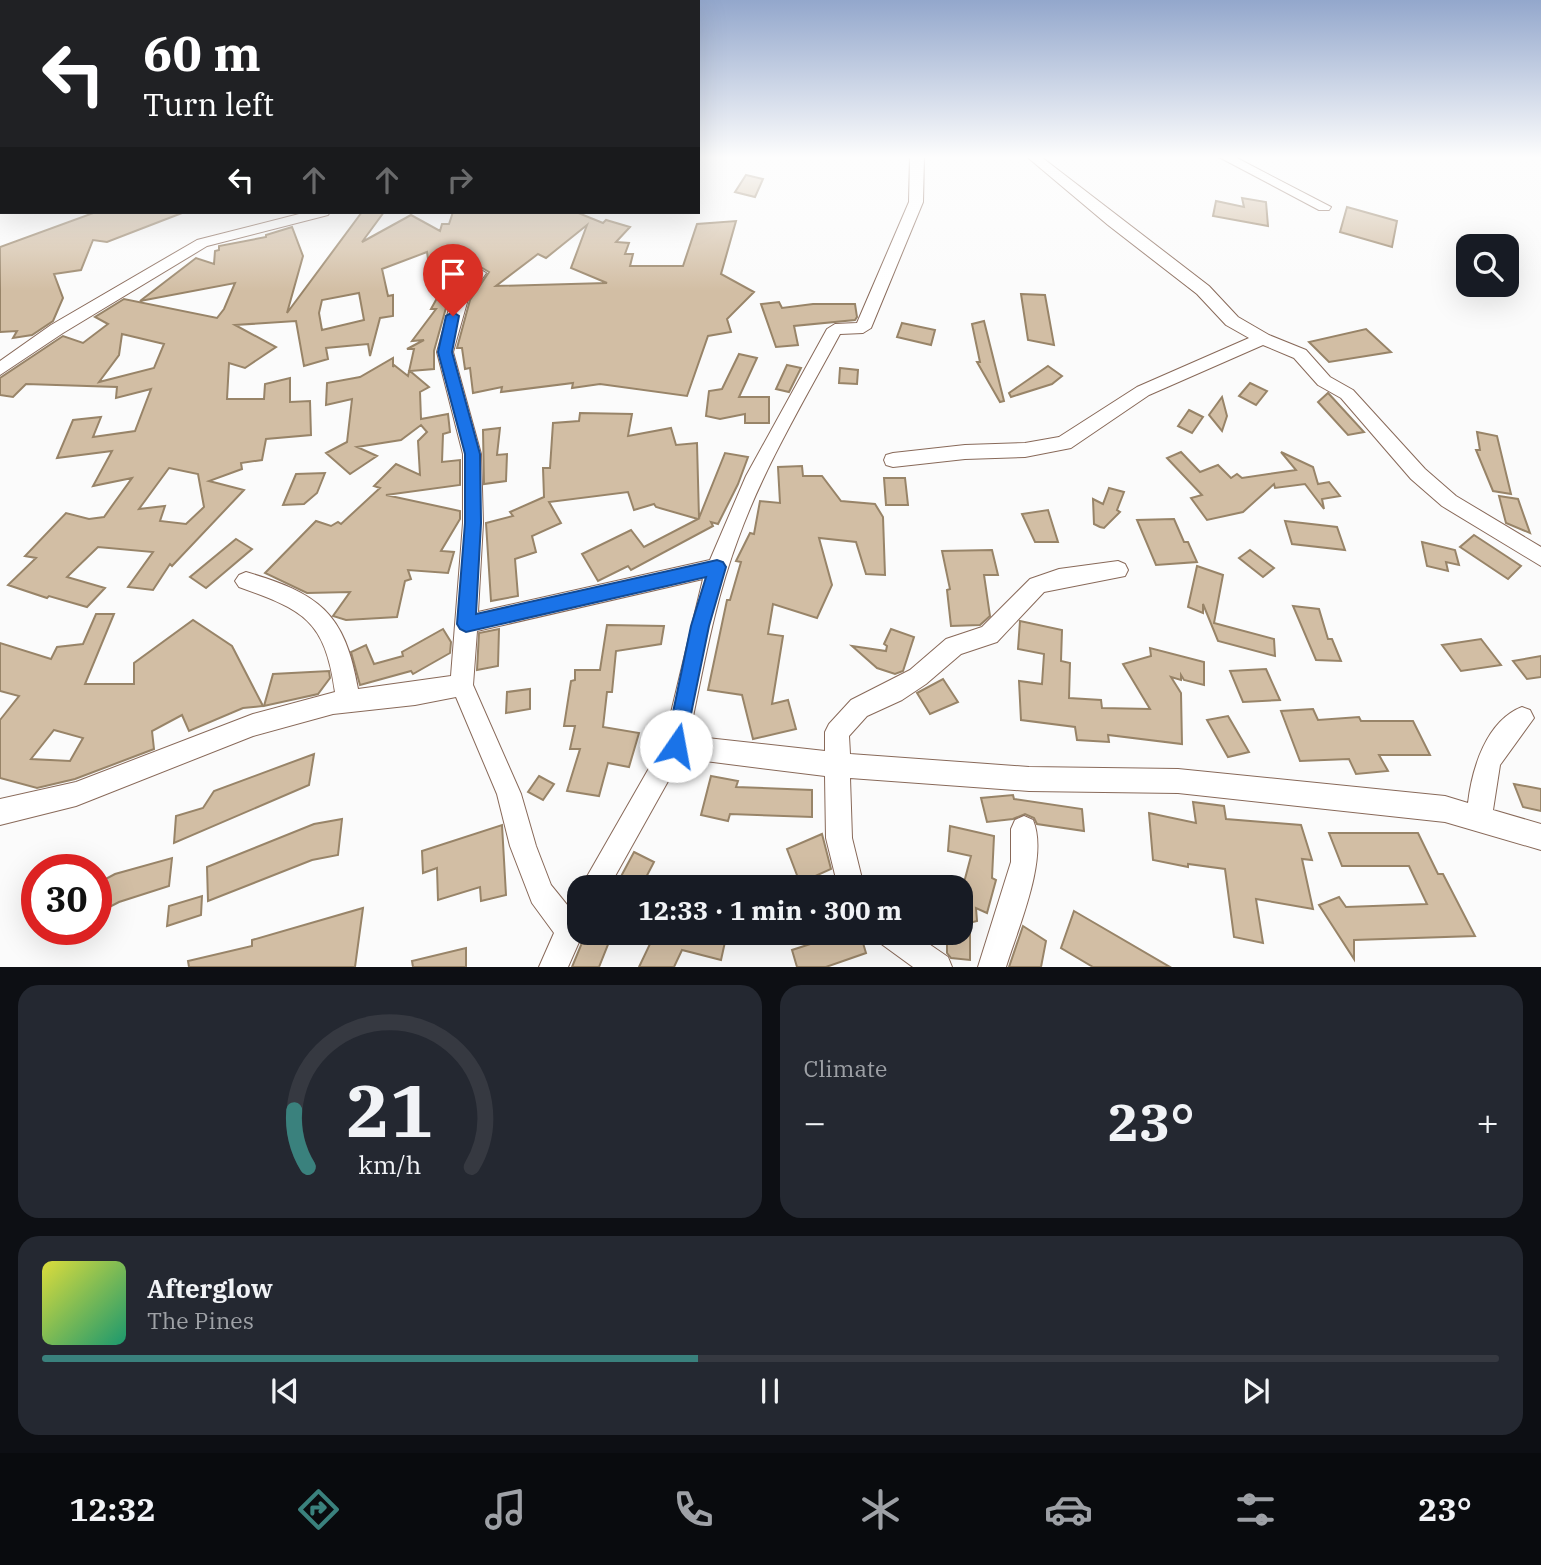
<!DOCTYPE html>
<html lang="en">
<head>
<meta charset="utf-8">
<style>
  :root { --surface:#171b24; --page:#242831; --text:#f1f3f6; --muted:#9ea1a6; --line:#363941; --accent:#3a817d }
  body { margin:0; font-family:"IBM Plex Serif",serif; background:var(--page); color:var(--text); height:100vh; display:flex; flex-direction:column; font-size:26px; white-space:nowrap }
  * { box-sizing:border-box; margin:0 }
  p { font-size:23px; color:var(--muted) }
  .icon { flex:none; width:38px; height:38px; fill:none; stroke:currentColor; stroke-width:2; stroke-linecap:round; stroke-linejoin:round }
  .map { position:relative; height:967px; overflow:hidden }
  .sheet { display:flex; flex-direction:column; gap:18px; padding:18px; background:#0d0f14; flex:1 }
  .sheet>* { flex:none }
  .guide { position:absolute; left:0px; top:0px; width:700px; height:214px; box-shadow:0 7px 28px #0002; background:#202124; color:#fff; overflow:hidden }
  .controls { position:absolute; left:1456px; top:234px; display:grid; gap:14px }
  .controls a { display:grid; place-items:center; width:63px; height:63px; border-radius:14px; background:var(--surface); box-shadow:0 7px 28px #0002; font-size:35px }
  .speed { position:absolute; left:21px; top:854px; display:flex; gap:14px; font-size:35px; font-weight:700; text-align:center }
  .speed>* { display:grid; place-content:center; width:91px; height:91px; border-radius:50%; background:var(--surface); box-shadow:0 7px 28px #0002; line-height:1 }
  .speed .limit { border:10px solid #d22; background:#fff; color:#111 }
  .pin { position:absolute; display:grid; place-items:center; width:60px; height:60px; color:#fff; margin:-72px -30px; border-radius:50% 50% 50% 0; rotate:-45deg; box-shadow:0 0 7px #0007 }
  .pin .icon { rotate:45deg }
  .me { position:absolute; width:77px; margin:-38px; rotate:12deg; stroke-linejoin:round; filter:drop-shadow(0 0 5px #0008) }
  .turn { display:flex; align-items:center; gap:24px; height:147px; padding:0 28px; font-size:32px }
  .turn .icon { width:91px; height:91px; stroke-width:2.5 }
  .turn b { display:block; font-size:49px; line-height:60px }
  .lanes { display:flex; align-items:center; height:66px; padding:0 28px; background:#0003; justify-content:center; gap:35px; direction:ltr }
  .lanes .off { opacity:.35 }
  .big { font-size:52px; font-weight:800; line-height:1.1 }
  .sheet .widget { flex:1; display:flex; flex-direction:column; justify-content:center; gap:10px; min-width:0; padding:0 24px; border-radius:21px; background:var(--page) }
  .sheet .dial { align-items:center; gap:0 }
  .dial svg { height:182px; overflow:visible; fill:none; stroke:var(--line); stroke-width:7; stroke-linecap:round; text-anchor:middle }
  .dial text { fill:var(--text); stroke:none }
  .song { display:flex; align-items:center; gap:21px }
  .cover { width:84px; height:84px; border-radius:10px; background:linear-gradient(135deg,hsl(60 70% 55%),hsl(160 70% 35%)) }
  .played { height:7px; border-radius:4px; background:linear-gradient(90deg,var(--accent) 45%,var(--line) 45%) }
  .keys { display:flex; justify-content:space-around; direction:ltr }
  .heat { display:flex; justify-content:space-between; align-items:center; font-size:38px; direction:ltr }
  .sheet .tiles { flex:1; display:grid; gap:18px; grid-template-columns:1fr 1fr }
  .widget:last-child { grid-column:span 2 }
  .trip { position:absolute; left:567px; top:875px; width:406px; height:70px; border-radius:21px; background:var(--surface); box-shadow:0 7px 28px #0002; font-weight:800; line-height:70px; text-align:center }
  .tab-bar { display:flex; height:112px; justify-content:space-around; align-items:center; background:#090b0e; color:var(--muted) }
  .tab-bar .icon { width:49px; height:49px }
  .tab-bar .active { color:var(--accent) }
  .tab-bar b { font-size:32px; color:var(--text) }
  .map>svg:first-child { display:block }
  .building { fill:#d2bea4; stroke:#988468; stroke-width:2; fill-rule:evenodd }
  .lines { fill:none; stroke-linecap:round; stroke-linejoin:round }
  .minor-casing { stroke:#886959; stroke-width:2 }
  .minor { fill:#fff; fill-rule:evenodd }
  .route { fill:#1a73e8; stroke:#114b97; stroke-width:2 }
</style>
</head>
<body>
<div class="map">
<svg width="1541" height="967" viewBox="0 0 1541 967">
  <rect width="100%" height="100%" fill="#fbfbfb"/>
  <g class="building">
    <path d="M746,175L763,179L755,197L735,192Z"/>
    <path d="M1242,198L1266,202L1268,226L1213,216L1216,201L1244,207Z"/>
    <path d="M1347,207L1397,221L1392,247L1340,232Z"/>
    <path d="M96,212L182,213L107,242L93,240L81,270L54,274L63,298L53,321L32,335L13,338L17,331L0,332V247Z"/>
    <path d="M362,212H384L362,242L411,215L440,231L442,224H449L453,212H576L603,223L606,220L630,227L616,242L629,243L625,254H633L630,266H683L697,224L736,221L721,274L754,292L727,319L731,332L708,336L687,396L600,384L572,388L573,383L501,392L502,387L473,393L470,368L465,369L462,348H457L470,300L489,272L479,266L471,268L449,297L434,351V369L410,371L429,387L420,392L421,419L448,414L450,432L443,434L442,462L460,460V485L386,495L460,511V519L441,551L454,552L448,573L408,570L411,579L405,581L397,617L346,620L333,616L350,592L307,593L265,573L316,521L331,526L338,522L341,524L380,488L374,486L396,464L420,475L418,441L427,432L421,425L401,440L357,447L377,456L350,474L326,453L347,442L352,399L326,405L327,383L360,377L393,358V367L394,365L408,376L414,349H407L424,340L412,341L436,309H431L458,260L429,266L427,252L382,269L388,296L393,295V316L380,318L370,356L368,344L326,348L328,359L304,366L296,321L235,325L276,347L245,368L229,363L227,399H264L265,384L290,378V402L310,401L311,435L266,439L262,460L241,463L242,469L209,481L244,490L172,566L170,564L153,590L128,587L153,552L98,547L67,577L105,588L87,607L49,596L47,598L8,585L36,558L25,556L66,513L89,519L104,517L132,478L93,486L112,451L57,458L73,420L101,417L93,437L135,431L151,389L116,398L117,387L26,384L13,397L0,395V378L63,336L83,343L108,324L95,317L124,299L217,318L224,309L235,283L140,301L196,258L214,264L215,251L219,250V246L266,237V235L292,227L303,256L287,313ZM587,225L571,268L607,283L496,286L538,254L546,258ZM359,293L364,320L322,330L319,313L322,300ZM122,334L164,344L154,368L99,382L119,355ZM169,468L198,474L204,507L186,524L160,521L165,506L139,509Z"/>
    <path d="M1021,294L1045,295L1054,345L1028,340Z"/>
    <path d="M779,302L782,308L813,304H855L857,317L855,320L794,326L798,345L776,347L761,304Z"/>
    <path d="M984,321L1004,401L1000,402L977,362H980L972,324Z"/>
    <path d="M902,323L935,330L931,345L897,337Z"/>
    <path d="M1366,329L1391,352L1329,362L1309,342Z"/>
    <path d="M739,354L757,358L739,397H769V423H745V414L720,419L706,416L709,391L722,389Z"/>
    <path d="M787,365L801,368L789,392L776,389Z"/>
    <path d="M1048,366L1062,376L1052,384L1011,397L1009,393Z"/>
    <path d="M840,368L858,370L857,384L839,383Z"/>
    <path d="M1250,383L1267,391L1256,405L1239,396Z"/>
    <path d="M1328,393L1329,394L1364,432L1348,435L1318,402Z"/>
    <path d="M1222,397L1227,416L1222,431L1209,415Z"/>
    <path d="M1189,410L1203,417L1192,433L1178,426Z"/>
    <path d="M580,413L632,414L628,436L671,428L676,445L697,443L699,518L725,453L748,457L738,484L718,524L711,522L713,526L631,570L628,566L598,581L582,554L631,530L644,547L698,519L656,507L654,504L634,510L628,492L549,502L561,523L532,536L536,552L515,559L518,596L491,601L486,523L513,516L510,512L544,497L543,468H550L553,423L579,421Z"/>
    <path d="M500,428L497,455L507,454L506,481L484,484L483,430Z"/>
    <path d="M1477,432L1497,436L1511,494L1493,491L1476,450H1480Z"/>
    <path d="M1181,452L1200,472L1218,465L1231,478L1237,474L1242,478L1296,470L1281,452L1313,467L1318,484L1329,482L1340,496L1322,499L1324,509L1305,484L1275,488L1274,484L1243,512L1207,520L1191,498L1202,495L1167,458Z"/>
    <path d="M802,466L803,476H822L841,501L875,504L883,517L885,575L866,574L856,542L819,538L832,585L817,618L773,604L768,634L783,636L772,704L788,700L796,729L753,739L742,695L708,690L727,600H730L741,562L736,561L750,533L754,534L760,501L780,503L778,467Z"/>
    <path d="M325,473L317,493L304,504L283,505L296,474Z"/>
    <path d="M884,478H905L908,505H886Z"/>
    <path d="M1109,488L1124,492L1117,510L1120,512L1104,528L1100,527L1094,524L1093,499L1103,504Z"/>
    <path d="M1499,496L1518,499L1530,533L1506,523Z"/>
    <path d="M1048,510L1058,542H1035L1022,514Z"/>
    <path d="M1174,519L1184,542H1188L1197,562L1156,565L1137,520Z"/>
    <path d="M1285,521L1337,527L1345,550L1292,544Z"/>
    <path d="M1474,535L1506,556L1521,566L1508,579L1460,547Z"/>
    <path d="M236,539L252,549L206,588L190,577Z"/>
    <path d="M1422,542L1455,550L1459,565L1446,562L1448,571L1427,566Z"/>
    <path d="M992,550L998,575H984L990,616L980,625L951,626L947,590L950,589L942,551Z"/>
    <path d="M1250,550L1274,568L1263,577L1239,558Z"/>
    <path d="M1197,566L1223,575L1214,623L1274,639L1275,656L1218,641L1203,604V613L1188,607Z"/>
    <path d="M1293,606L1319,609L1328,639H1332L1341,661L1316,660Z"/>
    <path d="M96,614H114L85,684H134V663L193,620L232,646L263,706L243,708L189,731L182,715L152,731L154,749L75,779L37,788L0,778V720L19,696L0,691V643L51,659L57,647L83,644ZM54,730L83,738L70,761L31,759Z"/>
    <path d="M1020,621L1062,630L1061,661L1070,663L1069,698L1101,700L1102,708L1150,709L1123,664L1151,656L1150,648L1204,662V685L1184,680L1181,675V680L1171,677L1181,693L1182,744L1108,735L1109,742L1077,740L1075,727L1021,720L1019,681L1042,684L1044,654L1018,649Z"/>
    <path d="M607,625L664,626L661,644L616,651L612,692H607L603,727L639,733L629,767L608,763L599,796L567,791L580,749H570L575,726H564L571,681L575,680V670H600Z"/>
    <path d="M443,629L451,642L450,653L413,674L411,671L360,685L351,652L366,645L374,664L403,656L402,652Z"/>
    <path d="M499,629L498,666L477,670L479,633Z"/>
    <path d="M891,629L914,637L903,671L895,674L877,668L852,646L886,651L887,646L884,644Z"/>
    <path d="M1481,639L1501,665L1461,671L1442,645Z"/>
    <path d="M1541,656V677L1527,679L1513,661Z"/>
    <path d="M1266,669L1280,700L1243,702L1230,671Z"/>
    <path d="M329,671L330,678L318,694L264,706L273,674Z"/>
    <path d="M943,679L958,702L930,714L917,693Z"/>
    <path d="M530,689V709L506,713L507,692Z"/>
    <path d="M1313,709L1318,720L1359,717L1361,721H1413L1430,755H1379L1388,771L1356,774L1349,759L1300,761L1281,711Z"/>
    <path d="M1228,716L1249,752L1228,757L1207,720Z"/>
    <path d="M314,754L309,785L174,843L176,816L203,808L214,791Z"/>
    <path d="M539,776L554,784L543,800L528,792Z"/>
    <path d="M711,776L738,781L736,787L812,790V817L730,814L728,821L701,815Z"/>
    <path d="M1514,784L1541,789V811L1523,807Z"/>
    <path d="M1013,795L1014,799L1082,809L1084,831L1037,824L1034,818L1025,814L1013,819L987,822L981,798Z"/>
    <path d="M1193,802L1224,806L1226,819L1301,825L1312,860L1302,859L1313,909L1256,899L1263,943L1234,937L1225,869L1188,864V867L1153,860L1149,813L1196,823Z"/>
    <path d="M342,819L338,855L312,860L208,901L207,867L314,824Z"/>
    <path d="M502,825L506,895L481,901L480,887L438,900L437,868L423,873L422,851Z"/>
    <path d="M950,826L994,836L992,878L996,880L987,913L976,908L977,921L961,925V894L971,856L948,851Z"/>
    <path d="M1329,833H1418L1438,874H1443L1475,936L1354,940V959L1319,905L1339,897L1346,907L1427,904L1409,866H1342Z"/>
    <path d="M822,834L831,869L800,883L787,849Z"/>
    <path d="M634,852L654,862L641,887H628L618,882Z"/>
    <path d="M172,858L169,886L119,902L98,913L96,884L115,874Z"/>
    <path d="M202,896L201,915L167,926L169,906Z"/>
    <path d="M363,908L355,967H189L188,961L252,946V940Z"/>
    <path d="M1074,911L1170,967H1093L1061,948Z"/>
    <path d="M1023,926L1046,941L1041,967H1009Z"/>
    <path d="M586,933H601L611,937L599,967H572Z"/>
    <path d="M626,933H727L721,960L682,950L674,967H639L650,944L625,938Z"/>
    <path d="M844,933H860L866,953L826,967H797L792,950Z"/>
    <path d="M947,933H970V960L951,958L947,953Z"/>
    <path d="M466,948V967H413L412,961Z"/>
  </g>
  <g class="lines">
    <g class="minor-casing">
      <g id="minor">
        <path d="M910,156H924L923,202L871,328L863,333L840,334C804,401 764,467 738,539C714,603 703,670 689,736L825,751V732L829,724L851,700L910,670L946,639L982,627L1030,579L1059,569L1118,561L1125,564L1128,570L1125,576L1044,592L997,642L961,654L926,684L902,700L867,716L849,736L850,754L1029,767L1178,769L1445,796L1468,803C1472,769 1486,721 1522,707L1530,710L1534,718L1500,765L1493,810L1541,824V850L1445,822L1178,793L1029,791L850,778L852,838L864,887H838L826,838L825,776L681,758L609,887H581L664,742L703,579L477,631L473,685L521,794L536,846L551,885L568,906L569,902L579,899V933H583L568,967H539L554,933L532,903L510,846L497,794L456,697L415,705L333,714L253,736L76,806L0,825V799L76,782L253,714L335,692C325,619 303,610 239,587L235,581L239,575L246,572C318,593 345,612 358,689L451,676L463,523V454L437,352L452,298L473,270L478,268L486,273L468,299L453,352L481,454L483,523L478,612L710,560L746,476L827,329L835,324L857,323L909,202Z"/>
        <path d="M1026,156H1040L1209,286L1238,317L1269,335L1306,350L1330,377L1353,390L1425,469L1456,496L1541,547V566L1442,506L1411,479L1341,398L1318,385L1294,358L1263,345L1149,395L1071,448L1025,457L965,459L893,467L886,465L884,460L886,455L893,453L965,445L1025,443L1059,437L1137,387L1249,338L1226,325L1197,294L1108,225Z"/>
        <path d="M1217,156H1233L1331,207L1329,210H1319Z"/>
        <path d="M307,212H330L328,215L207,246L63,333L0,375V361L51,325L197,240Z"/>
        <path d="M1024,816L1033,820C1049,858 1018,928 1006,967H978L1011,862V829L1015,820Z"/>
        <path d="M876,933H913L948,957L952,967H913L880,943Z"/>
      </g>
    </g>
    <use href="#minor" class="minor"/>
  </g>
  <linearGradient id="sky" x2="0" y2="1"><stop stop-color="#93a7cc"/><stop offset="0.54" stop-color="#fdfdfd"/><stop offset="1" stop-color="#fdfdfd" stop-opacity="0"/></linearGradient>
  <rect width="1541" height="291" fill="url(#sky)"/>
  <path class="route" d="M453,312L459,316L452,352L480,454L481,523L476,614L717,560L723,562L726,567L709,626L683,753L676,756L668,753L666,746L691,626L706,577L466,632L460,629L457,624L465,523V454L438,352L446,316Z"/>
</svg>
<div class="controls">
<a><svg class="icon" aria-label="search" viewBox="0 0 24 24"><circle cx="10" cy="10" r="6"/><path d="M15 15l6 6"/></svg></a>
</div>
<div class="speed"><div class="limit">30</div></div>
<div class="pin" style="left:453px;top:316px;background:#d93025"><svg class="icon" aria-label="arrive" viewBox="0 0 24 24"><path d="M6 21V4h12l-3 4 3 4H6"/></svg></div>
<svg class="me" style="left:676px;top:746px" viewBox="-20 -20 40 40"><circle r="19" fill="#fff"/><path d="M0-13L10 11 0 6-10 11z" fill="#1a73e8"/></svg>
<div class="trip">12:33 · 1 min · 300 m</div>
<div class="guide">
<div class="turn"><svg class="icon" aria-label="left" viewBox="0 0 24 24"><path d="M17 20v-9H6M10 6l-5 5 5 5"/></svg><div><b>60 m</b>Turn left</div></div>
<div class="lanes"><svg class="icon" aria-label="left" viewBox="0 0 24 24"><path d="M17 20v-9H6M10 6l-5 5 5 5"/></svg><svg class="icon off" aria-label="ahead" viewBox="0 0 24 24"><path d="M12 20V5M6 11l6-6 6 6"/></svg><svg class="icon off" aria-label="ahead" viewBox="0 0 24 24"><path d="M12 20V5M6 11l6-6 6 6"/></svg><svg class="icon off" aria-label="right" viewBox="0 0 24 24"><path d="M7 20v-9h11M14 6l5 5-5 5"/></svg></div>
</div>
</div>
<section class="sheet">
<div class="tiles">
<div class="widget dial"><svg viewBox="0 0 100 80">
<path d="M14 69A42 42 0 1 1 86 69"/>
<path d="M14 69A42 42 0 0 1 8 44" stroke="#3a817d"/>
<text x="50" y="56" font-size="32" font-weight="700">21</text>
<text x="50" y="72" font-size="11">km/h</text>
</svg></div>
<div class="widget"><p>Climate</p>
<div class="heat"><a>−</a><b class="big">23°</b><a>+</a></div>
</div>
<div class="widget">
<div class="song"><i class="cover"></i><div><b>Afterglow</b><p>The Pines</p></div></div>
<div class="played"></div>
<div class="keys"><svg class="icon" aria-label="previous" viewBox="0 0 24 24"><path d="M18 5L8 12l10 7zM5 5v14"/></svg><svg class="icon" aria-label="pause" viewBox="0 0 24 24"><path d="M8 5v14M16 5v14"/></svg><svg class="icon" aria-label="next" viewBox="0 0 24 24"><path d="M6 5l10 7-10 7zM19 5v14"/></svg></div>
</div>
</div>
</section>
<nav class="tab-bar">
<b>12:32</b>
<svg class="icon active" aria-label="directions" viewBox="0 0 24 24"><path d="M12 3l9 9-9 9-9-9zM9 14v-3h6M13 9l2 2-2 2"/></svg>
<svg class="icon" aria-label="music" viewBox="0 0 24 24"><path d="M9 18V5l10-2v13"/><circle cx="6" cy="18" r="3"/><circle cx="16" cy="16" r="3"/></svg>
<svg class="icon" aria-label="phone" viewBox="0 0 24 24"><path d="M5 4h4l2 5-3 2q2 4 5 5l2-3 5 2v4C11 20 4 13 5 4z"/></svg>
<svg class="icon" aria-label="climate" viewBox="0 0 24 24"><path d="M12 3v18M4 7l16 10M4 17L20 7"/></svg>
<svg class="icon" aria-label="car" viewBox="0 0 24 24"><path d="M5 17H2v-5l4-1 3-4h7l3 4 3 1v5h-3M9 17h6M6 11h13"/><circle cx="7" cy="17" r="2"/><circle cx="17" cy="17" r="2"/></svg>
<svg class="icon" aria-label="filters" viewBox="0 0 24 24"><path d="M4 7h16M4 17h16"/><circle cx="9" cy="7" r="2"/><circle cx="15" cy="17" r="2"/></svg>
<b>23°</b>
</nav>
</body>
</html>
